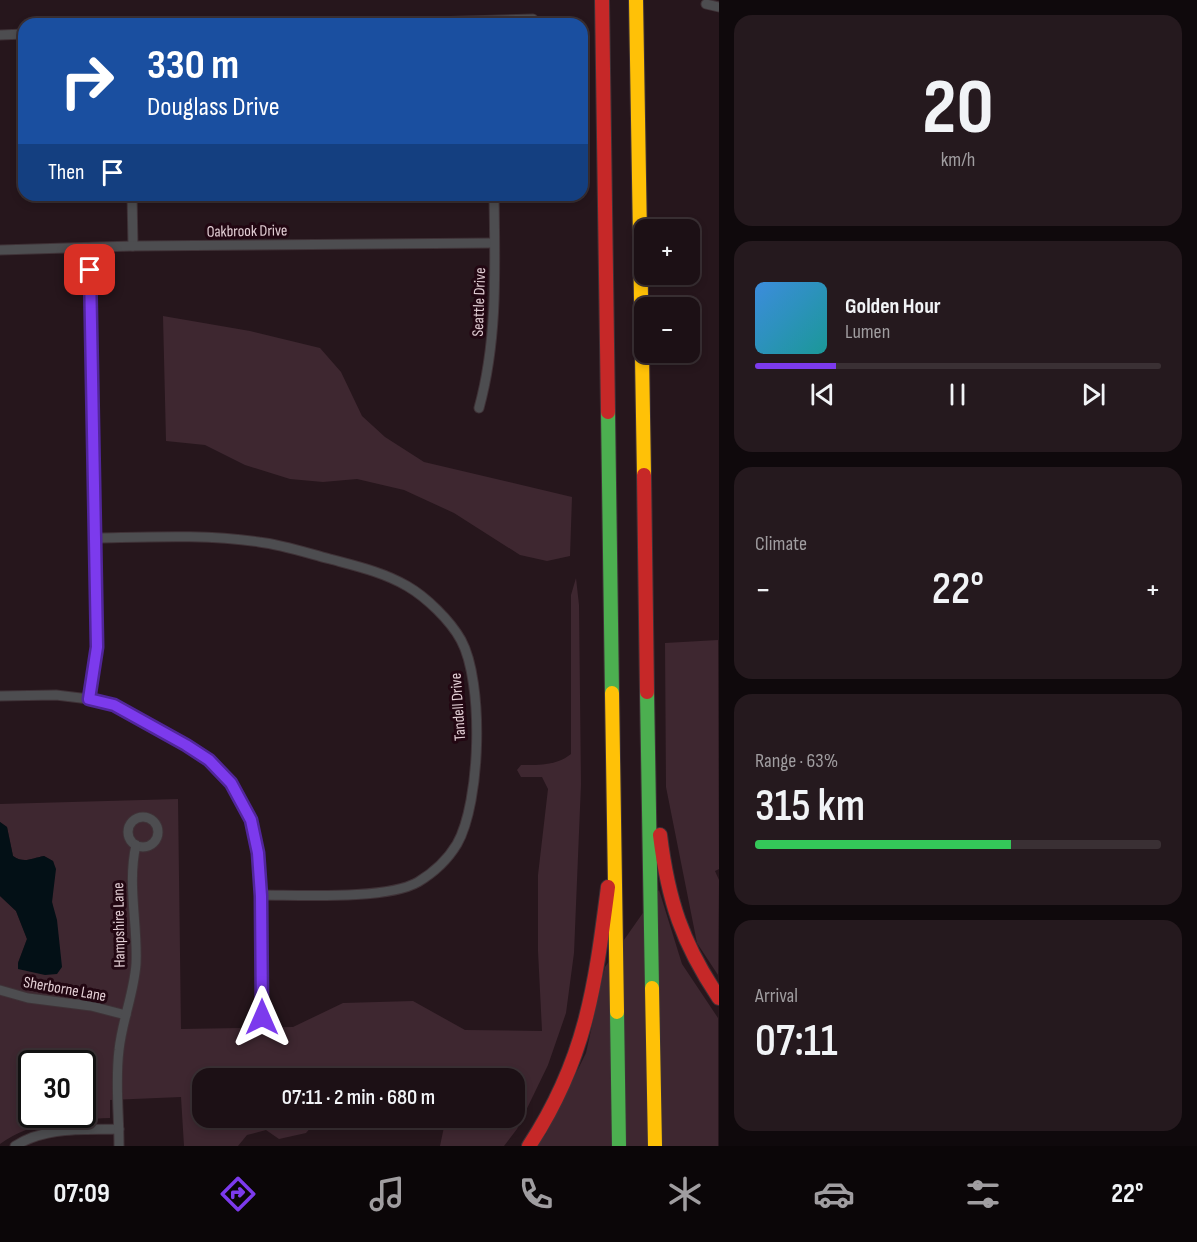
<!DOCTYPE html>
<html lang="en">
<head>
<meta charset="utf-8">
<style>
  :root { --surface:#1c1015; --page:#25191e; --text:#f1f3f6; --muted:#a09da0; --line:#3a3034; --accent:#7c3aed }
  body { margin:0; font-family:"Sofia Sans Condensed",sans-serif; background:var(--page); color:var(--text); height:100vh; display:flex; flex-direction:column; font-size:22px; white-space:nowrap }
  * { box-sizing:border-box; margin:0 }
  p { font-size:20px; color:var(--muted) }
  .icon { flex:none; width:33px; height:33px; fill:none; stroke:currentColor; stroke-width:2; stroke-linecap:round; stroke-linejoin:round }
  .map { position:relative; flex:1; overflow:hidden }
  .drawer { display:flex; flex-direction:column; gap:15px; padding:15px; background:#0f090c; width:478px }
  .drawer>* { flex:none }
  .hud { position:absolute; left:18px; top:18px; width:570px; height:183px; border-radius:18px; box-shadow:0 3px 9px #0003,0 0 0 2px var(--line); background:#1a4fa0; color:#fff; overflow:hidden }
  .controls { position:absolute; left:634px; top:219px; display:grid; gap:12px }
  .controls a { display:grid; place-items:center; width:66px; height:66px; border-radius:12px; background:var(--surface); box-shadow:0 3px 9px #0003,0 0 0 2px var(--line); font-size:30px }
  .speed { position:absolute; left:18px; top:1050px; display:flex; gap:12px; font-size:30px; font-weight:700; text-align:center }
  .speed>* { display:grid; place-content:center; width:78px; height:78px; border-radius:50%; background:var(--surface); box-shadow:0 3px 9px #0003,0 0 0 2px var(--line); line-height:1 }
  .speed .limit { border:3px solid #111; border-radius:9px; background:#fff; color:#111 }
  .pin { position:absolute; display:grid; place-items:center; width:51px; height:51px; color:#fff; margin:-26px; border-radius:12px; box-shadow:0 3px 9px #0006 }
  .me { position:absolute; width:66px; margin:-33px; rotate:0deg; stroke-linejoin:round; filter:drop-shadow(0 0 4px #0008) }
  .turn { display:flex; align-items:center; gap:21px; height:126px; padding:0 30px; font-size:27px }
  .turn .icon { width:78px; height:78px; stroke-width:2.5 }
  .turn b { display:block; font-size:42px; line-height:51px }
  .then { display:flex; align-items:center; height:57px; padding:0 30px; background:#0003; gap:12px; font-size:22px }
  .big { font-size:45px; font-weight:600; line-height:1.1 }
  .drawer .tile { flex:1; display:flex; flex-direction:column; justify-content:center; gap:9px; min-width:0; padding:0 21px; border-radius:18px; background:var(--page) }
  .drawer .dial { align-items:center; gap:0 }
  .dial b { font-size:78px; line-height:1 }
  .song { display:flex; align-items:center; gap:18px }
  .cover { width:72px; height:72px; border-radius:9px; background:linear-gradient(135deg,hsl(210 70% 55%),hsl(180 70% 35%)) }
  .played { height:6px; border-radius:3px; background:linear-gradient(90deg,var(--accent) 20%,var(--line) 20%) }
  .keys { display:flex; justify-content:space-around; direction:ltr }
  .heat { display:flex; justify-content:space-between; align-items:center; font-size:33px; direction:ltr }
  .charge { height:9px; border-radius:4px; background:linear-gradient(90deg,#34c759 63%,var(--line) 0) }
  .trip { position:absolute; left:192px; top:1068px; width:333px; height:60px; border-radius:18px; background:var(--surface); box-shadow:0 3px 9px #0003,0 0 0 2px var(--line); font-weight:600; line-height:60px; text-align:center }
  .menu { display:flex; height:96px; justify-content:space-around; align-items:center; background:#0b0608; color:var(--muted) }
  .menu .icon { width:42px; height:42px }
  .menu .current { color:var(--accent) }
  .menu b { font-size:27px; color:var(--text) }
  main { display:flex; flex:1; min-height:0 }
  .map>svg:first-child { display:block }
  .green { fill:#3e2730; fill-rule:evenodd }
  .water { fill:#031016 }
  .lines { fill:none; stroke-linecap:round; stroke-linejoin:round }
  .street-casing { stroke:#3f3237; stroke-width:11 }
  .fast-casing { stroke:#3f3237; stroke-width:16 }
  .slow-casing { stroke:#3f3237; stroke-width:16 }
  .jam-casing { stroke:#3f3237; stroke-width:16 }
  .street { stroke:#4d4d50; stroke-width:9 }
  .fast { stroke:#4caf50; stroke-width:14 }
  .slow { stroke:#ffc107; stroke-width:14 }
  .jam { stroke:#c62828; stroke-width:14 }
  .route-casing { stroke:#51269a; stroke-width:15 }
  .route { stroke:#7c3aed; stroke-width:10 }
  .labels { text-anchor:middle; stroke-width:6; stroke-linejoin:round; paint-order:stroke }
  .street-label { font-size:16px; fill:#e3cfd5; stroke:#220712 }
</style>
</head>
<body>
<main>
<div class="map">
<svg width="719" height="1146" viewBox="0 0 719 1146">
  <rect width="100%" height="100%" fill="#26161c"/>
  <g class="green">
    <path d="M163,316L250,331L320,348L341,372L362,416L385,437L424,462L572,497L570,556L547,561L520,555L454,513L404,490L357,479L323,482L290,479L245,465L205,445L166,441Z"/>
    <path d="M576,578L579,605L581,784L574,953L566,1013L548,1065L517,1129L504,1146H440L444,1127L440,1118H514V1078H202V1118H319L306,1133L279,1139L266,1130L247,1135L238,1146H184L181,1097L110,1100V1118C70,1120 34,1120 0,1144V896L16,911L27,939L18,963L57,929C57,919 52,910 52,900C52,886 57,874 53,861L44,856C32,858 25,864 13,856L7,827L0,822V804L178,799L181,1029L293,1027L343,1003L413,1001L465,1030L542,1031L538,951V875L548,789L542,777H521L517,770L521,765C539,765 556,766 571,754V595ZM32,1064H82V1114H32Z"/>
    <path d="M718,640L719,869L715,871L719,880L718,975L697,943L666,787L665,643Z"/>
    <path d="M659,890L682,964L718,1018V1146H537L546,1134L586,1053L605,967Z"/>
  </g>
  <path class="water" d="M0,822L7,827L13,856C24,864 32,858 44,856L53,861L56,869L52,902L57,920L62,967L57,974L45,975L18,969V963L27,939L16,911L0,896Z"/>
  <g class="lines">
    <g class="street-casing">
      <g id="street">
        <path d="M706,4L719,7"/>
        <path d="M364,24L533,19"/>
        <path d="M0,35L24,34"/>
        <path d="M132,195L133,246"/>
        <path d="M0,250L133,246L494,243"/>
        <path d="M479,408C498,339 495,266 494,195"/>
        <path d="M96,538C150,537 205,534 259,542C283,545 307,553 330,559C356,566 383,572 407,586C426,597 450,620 461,640C484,682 481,802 457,844C448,859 433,873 418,882C387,900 299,895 261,895"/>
        <path d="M0,696L56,695L89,699L114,705L186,745L209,760L231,783L251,820L258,853L261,895L262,1017"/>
        <path d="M89,699L97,647L89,248"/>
        <circle cx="143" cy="832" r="15"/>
        <path d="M0,990L28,998L91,1006L126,1015"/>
        <path d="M15,1146C46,1126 84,1130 119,1129"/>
        <path d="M119,1146C119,1114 115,1081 119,1050C122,1021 134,993 136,964C138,925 127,884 136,845"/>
      </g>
    </g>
    <g class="fast-casing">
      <g id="fast">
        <path d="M608,412L612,693"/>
        <path d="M647,692L652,988"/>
        <path d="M617,1012L619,1146"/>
      </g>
    </g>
    <g class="slow-casing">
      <g id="slow">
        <path d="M636,0L644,475"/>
        <path d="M612,693L617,1012"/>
        <path d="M652,988L655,1146"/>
      </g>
    </g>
    <g class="jam-casing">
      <g id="jam">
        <path d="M602,0L608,412"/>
        <path d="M644,475L647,692"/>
        <path d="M660,835C668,900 682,943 719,998"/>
        <path d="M529,1146C586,1059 595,987 608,887"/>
      </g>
    </g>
    <use href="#street" class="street"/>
    <use href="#fast" class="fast"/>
    <use href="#slow" class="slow"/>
    <use href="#jam" class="jam"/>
  </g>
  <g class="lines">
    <g class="route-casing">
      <path id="route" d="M90,270L97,647L89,699L114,705L186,745L209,760L231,783L251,820L258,853L261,896L262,1017"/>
    </g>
    <use href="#route" class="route"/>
  </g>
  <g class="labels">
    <g class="street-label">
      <text transform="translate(247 230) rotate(-1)" y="6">Oakbrook Drive</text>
      <text transform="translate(478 302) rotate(-88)" y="6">Seattle Drive</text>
      <text transform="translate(457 707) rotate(-94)" y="6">Tandell Drive</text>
      <text transform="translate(118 925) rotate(-91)" y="6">Hampshire Lane</text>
      <text transform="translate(65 988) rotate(10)" y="6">Sherborne Lane</text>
    </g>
  </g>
</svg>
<div class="controls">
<a>+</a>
<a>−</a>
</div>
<div class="speed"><div class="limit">30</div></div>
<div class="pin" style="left:90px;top:270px;background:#d93025"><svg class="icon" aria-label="arrive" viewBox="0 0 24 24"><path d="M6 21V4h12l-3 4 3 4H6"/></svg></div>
<svg class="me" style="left:262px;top:1017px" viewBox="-20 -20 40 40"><path d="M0-17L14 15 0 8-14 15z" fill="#7c3aed" stroke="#fff" stroke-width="4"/></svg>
<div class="trip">07:11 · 2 min · 680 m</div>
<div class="hud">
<div class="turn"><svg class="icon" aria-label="right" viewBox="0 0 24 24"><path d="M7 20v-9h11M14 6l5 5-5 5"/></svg><div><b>330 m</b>Douglass Drive</div></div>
<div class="then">Then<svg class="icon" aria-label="arrive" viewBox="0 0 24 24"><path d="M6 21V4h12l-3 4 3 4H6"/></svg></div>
</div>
</div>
<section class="drawer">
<div class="tile dial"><b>20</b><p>km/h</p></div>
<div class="tile">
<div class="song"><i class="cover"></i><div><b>Golden Hour</b><p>Lumen</p></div></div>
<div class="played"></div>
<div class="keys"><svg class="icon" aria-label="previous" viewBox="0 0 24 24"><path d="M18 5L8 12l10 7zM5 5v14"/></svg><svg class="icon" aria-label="pause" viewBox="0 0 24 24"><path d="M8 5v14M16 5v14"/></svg><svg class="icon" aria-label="next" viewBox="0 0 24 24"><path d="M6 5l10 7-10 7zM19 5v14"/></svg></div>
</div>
<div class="tile"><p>Climate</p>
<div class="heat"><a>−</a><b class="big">22°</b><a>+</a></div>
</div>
<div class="tile"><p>Range · 63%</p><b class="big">315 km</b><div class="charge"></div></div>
<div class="tile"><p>Arrival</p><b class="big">07:11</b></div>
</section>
</main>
<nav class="menu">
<b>07:09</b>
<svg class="icon current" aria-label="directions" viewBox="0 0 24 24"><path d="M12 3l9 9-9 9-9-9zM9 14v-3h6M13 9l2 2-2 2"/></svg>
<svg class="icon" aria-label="music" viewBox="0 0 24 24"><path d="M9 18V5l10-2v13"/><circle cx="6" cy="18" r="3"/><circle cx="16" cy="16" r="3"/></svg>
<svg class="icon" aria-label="phone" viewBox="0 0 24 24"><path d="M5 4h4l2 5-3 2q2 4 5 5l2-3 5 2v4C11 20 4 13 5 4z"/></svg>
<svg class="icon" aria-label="climate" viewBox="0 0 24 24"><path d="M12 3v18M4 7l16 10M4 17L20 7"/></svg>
<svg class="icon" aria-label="car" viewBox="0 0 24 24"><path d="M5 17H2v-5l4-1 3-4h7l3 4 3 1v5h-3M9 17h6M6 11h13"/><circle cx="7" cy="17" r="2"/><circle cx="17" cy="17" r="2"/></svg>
<svg class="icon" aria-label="filters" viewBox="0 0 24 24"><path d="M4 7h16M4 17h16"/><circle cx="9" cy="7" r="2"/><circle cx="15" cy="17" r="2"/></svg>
<b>22°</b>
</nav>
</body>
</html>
